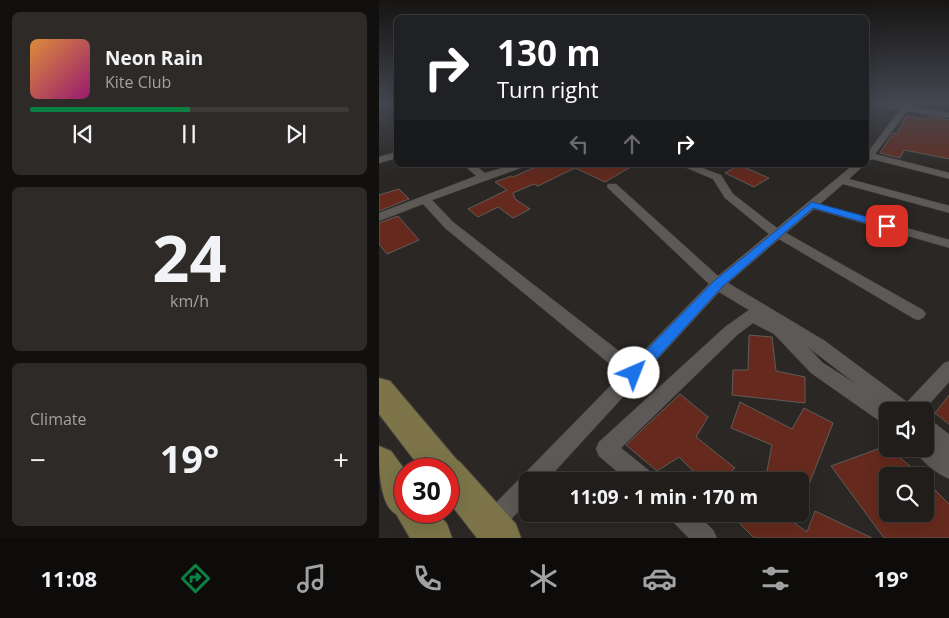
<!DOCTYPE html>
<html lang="en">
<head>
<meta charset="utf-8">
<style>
  :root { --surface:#201d1b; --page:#2d2a28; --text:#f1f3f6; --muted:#a2a2a3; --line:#3d3b3a; --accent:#0b8043 }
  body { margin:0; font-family:"Open Sans",sans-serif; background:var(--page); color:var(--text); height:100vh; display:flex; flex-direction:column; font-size:19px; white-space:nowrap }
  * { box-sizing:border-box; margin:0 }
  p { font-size:16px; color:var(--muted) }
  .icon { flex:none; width:28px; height:28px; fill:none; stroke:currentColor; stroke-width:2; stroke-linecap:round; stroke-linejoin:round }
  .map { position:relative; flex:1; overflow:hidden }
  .drawer { display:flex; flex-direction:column; gap:12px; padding:12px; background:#12100f; width:379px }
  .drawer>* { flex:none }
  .top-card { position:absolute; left:15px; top:15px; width:475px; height:152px; border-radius:8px; box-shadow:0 5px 20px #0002,0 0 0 1px var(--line); background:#202124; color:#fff; overflow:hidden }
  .buttons { position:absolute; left:500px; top:402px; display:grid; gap:10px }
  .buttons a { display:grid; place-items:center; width:55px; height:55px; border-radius:8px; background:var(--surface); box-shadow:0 5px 20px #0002,0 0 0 1px var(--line); font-size:25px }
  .speed { position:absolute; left:15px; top:458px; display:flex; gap:10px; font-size:25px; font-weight:700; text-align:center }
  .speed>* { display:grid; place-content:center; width:65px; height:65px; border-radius:50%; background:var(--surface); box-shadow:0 5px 20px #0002,0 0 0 1px var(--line); line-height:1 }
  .speed .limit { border:8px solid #d22; background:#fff; color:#111 }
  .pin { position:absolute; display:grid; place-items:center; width:42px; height:42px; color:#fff; margin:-21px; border-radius:10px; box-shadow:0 2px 8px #0006 }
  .me { position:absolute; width:55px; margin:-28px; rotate:44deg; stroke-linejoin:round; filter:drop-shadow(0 0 4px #0008) }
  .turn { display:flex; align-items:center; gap:18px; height:105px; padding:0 20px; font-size:22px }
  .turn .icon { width:65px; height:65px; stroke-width:2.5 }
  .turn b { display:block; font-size:35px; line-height:42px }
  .lanes { display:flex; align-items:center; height:48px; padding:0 20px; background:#0003; justify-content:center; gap:25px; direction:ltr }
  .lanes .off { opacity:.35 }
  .big { font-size:38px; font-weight:700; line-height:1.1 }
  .drawer .card { flex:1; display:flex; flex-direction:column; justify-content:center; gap:8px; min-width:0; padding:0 18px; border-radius:8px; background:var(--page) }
  .drawer .dial { align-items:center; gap:0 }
  .dial b { font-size:65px; line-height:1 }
  .song { display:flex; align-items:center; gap:15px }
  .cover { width:60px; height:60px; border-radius:8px; background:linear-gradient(135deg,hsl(30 70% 55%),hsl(320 70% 35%)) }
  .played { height:5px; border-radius:2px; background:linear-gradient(90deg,var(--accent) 50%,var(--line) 50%) }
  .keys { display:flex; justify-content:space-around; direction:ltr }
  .heat { display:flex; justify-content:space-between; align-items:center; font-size:28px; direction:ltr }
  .trip { position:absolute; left:140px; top:472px; width:290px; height:50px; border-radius:8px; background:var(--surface); box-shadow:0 5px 20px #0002,0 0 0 1px var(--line); font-weight:700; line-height:50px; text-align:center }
  .tabs { display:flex; height:80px; justify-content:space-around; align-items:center; background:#0d0c0b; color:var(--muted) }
  .tabs .icon { width:35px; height:35px }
  .tabs .on { color:var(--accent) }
  .tabs b { font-size:22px; color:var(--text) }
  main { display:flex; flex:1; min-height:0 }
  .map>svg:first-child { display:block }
  .building { fill:#652a1d; stroke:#615c5b }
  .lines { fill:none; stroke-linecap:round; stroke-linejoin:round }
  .street-casing { stroke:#464340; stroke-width:1 }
  .primary-casing { stroke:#464340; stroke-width:2 }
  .street { fill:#5d5956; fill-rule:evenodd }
  .primary { fill:#7d7549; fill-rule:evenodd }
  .route { fill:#1a73e8; stroke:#114b97 }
</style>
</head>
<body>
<main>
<section class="drawer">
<div class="card">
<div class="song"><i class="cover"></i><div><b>Neon Rain</b><p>Kite Club</p></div></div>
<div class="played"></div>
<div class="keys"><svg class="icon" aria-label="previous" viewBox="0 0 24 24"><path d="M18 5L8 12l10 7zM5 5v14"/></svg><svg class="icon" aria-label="pause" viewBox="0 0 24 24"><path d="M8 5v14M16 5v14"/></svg><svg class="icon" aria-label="next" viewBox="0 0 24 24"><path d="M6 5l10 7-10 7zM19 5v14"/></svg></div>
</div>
<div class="card dial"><b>24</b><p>km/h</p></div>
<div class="card"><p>Climate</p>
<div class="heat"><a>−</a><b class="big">19°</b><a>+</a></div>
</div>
</section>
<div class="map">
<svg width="571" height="538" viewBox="0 0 571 538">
  <rect width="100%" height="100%" fill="#2a2724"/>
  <g class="building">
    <path d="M527,116L546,119L549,116L571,120V159L525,150L521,158L501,153L514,133L518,134Z"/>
    <path d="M161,165H255L226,182L196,168L159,186L155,184L134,193L136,199L151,209L134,218L119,207L99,217L89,209L128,190L116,182L132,176L134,177Z"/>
    <path d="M360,165L390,178L375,187L346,173Z"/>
    <path d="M20,189L30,199L0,211V195Z"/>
    <path d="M19,216L40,240L8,254L0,244V223Z"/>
    <path d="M370,335L393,337L397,371L426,377V403L353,395L354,370H369Z"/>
    <path d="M301,394L329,417L317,437L356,468L340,481H324L300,457L278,471L247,445Z"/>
    <path d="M571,394V425L556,413Z"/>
    <path d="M361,402L413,429L425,408L454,423L422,505L421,481H386L393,445L352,428Z"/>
    <path d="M507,446L543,476H509V514H546V480L571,505V538H505L452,466Z"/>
    <path d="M436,511L493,538H375L361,524L367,514H403L428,532Z"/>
  </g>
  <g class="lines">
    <g class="street-casing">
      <g id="street">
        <path d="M488,102L524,106L529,102L533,104L531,107L571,113V118L528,111L496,154L571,173V179L493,159L488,162V153L521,110L488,104Z"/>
        <path d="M18,152V158L0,163V157Z"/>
        <path d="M85,165H96L106,173L134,165H150L53,200L74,222L254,362L330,284L229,188L228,186L229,184H237L339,276L390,234L346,198L334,179L301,165H315L342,175L354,194L398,228L474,165H485L470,179L571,206V213L464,184L441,204L571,240V248L435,209L407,233L544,310L547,314L544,318L539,320L534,318L400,239L349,283L446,341L528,402L565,363L571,361V381L544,411H509V425L502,422L432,373L395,334L374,323L358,335L242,448L273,473L276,481H249L220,456L217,449L220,442L346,327L370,310L340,292L167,481H149V501L121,531L113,535L105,531L101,523L105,515L243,374L66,228L44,204L0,221V213L97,176ZM429,347L434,351L477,384L444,363Z"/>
        <path d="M546,419L553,421L571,435V479C558,474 541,461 536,449H546Z"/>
        <path d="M291,514H318L334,530L338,538H310L294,522Z"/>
      </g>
    </g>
    <g class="primary-casing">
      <g id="primary">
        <path d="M0,378L11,381L78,460L81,462L137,524L142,538H98L69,501V469H42L0,414Z"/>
        <path d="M0,446L12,451L26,470V511H57L68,524L73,538H31L17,514C0,505 0,466 0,446Z"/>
      </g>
    </g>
    <use href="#street" class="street"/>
    <use href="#primary" class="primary"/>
  </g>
  <linearGradient id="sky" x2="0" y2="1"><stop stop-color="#171514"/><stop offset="0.58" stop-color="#444750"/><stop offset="1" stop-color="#444750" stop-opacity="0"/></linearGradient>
  <rect width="571" height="177" fill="url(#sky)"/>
  <path class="route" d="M433,202L511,223L513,226L508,229L434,208L343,287L260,378L255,379L249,378L247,373L249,369L335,281Z"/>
</svg>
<div class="buttons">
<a><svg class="icon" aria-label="sound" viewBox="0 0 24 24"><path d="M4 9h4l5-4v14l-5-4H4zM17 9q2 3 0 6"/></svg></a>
<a><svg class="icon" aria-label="search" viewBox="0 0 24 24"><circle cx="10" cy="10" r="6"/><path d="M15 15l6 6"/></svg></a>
</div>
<div class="speed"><div class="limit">30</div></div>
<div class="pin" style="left:508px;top:226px;background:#d93025"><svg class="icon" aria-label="arrive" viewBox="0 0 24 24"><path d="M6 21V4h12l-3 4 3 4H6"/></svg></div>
<svg class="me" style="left:255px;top:373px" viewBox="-20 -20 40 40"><circle r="19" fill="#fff"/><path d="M0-13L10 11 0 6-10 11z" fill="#1a73e8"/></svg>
<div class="trip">11:09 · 1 min · 170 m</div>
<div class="top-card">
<div class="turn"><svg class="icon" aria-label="right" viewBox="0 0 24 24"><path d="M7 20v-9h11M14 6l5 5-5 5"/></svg><div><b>130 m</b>Turn right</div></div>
<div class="lanes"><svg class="icon off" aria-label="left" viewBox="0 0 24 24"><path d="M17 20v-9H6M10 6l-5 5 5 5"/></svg><svg class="icon off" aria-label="ahead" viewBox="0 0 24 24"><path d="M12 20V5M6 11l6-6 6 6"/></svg><svg class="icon" aria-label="right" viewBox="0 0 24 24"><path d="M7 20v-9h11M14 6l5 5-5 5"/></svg></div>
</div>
</div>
</main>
<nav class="tabs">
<b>11:08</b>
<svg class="icon on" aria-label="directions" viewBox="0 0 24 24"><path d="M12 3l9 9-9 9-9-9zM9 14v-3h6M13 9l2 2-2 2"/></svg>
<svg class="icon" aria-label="music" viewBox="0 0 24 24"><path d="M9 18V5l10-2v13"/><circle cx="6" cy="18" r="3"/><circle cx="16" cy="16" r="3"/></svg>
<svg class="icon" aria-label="phone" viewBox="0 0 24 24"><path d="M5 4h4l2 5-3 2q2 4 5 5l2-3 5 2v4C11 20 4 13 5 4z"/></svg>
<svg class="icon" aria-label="climate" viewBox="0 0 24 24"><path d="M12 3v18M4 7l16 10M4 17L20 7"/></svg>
<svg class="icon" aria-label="car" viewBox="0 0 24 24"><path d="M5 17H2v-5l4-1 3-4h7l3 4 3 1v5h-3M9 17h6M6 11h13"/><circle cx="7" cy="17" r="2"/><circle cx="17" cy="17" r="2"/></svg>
<svg class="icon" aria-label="filters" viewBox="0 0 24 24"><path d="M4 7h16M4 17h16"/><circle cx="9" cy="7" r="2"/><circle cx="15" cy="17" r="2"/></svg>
<b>19°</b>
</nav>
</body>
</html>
